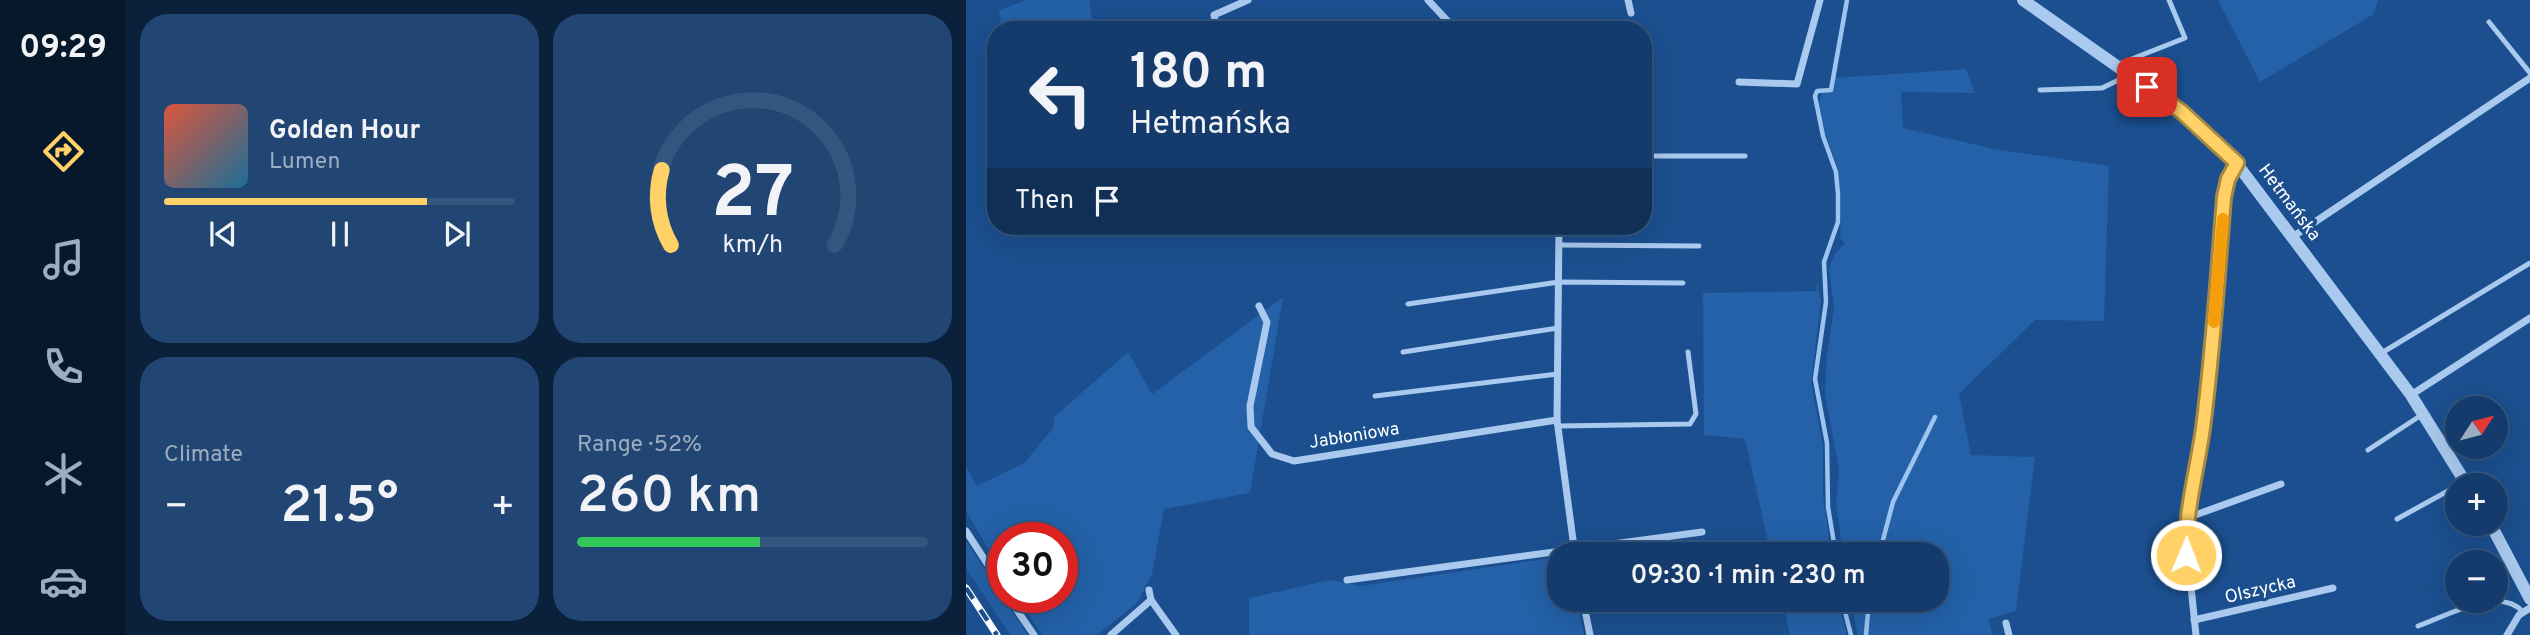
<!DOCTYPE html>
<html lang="en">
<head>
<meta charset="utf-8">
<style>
  :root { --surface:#143b6b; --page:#214673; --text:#f1f3f6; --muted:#9dadc1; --line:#33557e; --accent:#ffd166 }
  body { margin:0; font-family:Overpass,sans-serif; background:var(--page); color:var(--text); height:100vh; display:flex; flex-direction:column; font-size:26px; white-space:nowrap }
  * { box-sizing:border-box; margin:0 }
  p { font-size:23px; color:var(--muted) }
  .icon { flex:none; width:38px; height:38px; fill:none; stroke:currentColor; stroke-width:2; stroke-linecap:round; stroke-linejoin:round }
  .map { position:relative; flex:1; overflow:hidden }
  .side { display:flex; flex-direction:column; gap:14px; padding:14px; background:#0b203b; width:840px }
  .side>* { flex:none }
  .guide { position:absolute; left:21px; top:21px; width:665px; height:214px; border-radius:28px; box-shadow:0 7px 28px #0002,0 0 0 2px var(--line); background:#143b6b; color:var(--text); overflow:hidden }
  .needle { width:46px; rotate:54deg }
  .fabs { position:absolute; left:1479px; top:396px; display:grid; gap:14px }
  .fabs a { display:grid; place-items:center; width:63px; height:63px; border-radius:50%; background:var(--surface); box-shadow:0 7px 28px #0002,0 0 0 2px var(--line); font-size:35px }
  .speed { position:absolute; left:21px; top:522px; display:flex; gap:14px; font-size:35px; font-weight:700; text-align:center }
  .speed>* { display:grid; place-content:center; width:91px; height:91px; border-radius:50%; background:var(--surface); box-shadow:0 7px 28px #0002,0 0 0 2px var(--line); line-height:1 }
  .speed .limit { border:10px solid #d22; background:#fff; color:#111 }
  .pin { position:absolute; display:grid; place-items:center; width:60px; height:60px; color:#fff; margin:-30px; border-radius:14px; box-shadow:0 4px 10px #0006 }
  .me { position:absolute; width:77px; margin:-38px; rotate:1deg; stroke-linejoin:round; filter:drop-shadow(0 0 5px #0008) }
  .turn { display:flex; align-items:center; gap:24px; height:147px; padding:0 28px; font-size:32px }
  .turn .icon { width:91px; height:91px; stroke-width:2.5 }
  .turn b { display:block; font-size:49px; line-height:60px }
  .then { display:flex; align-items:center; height:66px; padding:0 28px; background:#0003; gap:14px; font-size:26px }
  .big { font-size:52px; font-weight:600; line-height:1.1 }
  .side .tile { flex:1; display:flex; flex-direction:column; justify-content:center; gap:10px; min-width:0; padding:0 24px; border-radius:28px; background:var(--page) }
  .side .dial { align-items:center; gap:0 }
  .dial svg { height:182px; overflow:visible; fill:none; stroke:var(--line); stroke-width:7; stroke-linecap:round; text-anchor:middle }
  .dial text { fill:var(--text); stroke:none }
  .song { display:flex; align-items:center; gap:21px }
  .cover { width:84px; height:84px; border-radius:10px; background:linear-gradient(135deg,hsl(10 70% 55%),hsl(200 70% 35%)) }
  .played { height:7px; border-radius:4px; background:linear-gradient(90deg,var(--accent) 75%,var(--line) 75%) }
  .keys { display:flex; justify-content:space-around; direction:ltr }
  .heat { display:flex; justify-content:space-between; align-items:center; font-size:38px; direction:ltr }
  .charge { height:10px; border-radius:5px; background:linear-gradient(90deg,#34c759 52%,var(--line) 0) }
  .side .tiles { flex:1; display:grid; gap:14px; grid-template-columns:repeat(2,1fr) }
  .trip { position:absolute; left:581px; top:542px; width:402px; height:70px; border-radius:28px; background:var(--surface); box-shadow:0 7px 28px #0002,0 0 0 2px var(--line); font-weight:600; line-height:70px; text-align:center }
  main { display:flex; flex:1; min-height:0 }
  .dock { display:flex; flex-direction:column; width:126px; justify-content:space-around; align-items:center; background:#08182b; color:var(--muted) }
  .dock .icon { width:49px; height:49px }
  .dock .on { color:var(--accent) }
  .dock b { font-size:32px; color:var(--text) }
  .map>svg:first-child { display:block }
  .green { fill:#2461a8 }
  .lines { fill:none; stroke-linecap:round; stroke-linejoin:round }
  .stream { stroke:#9cc4f0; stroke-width:4.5 }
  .service { stroke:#a9c9ee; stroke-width:5 }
  .minor { stroke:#a9c9ee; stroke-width:7 }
  .tertiary { stroke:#a9c9ee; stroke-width:12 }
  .rail-casing { stroke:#fff; stroke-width:7 }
  .rail { stroke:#1b4f8f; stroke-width:4.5; stroke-dasharray:13; stroke-linecap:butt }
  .route-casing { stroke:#a68842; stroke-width:18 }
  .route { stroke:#ffd166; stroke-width:12 }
  .slow { stroke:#f59e0b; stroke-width:12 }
  .labels { text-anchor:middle; stroke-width:7; stroke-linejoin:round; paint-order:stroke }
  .street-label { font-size:18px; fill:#fff; stroke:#1b4f8f }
</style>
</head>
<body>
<main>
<nav class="dock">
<b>09:29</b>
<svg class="icon on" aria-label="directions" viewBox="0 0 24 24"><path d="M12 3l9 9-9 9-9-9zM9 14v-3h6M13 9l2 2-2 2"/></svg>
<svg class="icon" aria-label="music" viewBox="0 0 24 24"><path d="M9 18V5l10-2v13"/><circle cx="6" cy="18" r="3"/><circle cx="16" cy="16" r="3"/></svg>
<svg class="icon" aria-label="phone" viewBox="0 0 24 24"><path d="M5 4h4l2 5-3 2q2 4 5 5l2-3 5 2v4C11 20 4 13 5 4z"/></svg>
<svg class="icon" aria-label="climate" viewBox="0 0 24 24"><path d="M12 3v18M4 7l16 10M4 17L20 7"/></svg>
<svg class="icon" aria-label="car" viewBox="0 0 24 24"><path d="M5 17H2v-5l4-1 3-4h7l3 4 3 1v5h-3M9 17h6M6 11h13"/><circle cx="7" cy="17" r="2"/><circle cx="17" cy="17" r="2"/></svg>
</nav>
<section class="side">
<div class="tiles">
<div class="tile">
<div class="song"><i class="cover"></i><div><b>Golden Hour</b><p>Lumen</p></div></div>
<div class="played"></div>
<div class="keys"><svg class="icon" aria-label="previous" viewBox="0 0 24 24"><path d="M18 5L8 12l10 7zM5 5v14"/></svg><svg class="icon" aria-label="pause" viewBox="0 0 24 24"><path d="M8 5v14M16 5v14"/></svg><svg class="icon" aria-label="next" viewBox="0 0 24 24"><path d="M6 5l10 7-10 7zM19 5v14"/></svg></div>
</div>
<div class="tile dial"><svg viewBox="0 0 100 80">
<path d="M14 69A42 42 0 1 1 86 69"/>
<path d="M14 69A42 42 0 0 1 10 36" stroke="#ffd166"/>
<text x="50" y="56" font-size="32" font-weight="700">27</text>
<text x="50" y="72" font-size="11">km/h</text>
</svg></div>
<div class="tile"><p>Climate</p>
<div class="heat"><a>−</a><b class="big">21.5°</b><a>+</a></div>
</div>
<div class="tile"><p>Range · 52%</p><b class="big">260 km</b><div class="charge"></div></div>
</div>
</section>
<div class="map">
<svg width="1564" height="635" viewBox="0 0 1564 635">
  <rect width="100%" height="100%" fill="#1b4f8f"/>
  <g class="green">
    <path d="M61,0H123L128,30H36L33,10Z"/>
    <path d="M1252,0H1412L1408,14L1294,82Z"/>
    <path d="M1000,69L1009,93L935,92L937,128L1028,149L1143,166L1138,321L1069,320L993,394L1005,455L1069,457L1050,611L1022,619L1027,635H892L884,600H971V555H877L870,502L873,470L859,394L861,354L868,308L863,269L868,255L879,243L874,238C875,218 875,198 873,177C871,153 846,116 856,93L867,91L869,78Z"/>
    <path d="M851,283L855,301L845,382L857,446V494L865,555H805L779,439L738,435L737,293L850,291Z"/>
    <path d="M317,297L284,493L198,509L186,574L171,603L131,635H76L51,597H96V537H37V574L0,511V467L11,486L58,463L88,427V417L162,352L186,394Z"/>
    <path d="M0,541L62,635H44L0,568Z"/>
    <path d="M593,557V600H611L618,635H283V598L364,580L394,586Z"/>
    <path d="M816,600H872L881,635H824Z"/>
  </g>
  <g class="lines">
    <g class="stream">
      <path d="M870,555L862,507L861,443L849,379L860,302L858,262L872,222V194L870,172L857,136L849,96L851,91L865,90L881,0"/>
      <path d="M913,555L927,502L969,417"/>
      <path d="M876,600L885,635"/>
      <path d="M900,635L903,600"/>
    </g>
    <g class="service">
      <path d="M1523,22L1564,73"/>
      <path d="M1153,64L1219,38L1203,0"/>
      <path d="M1074,90L1136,88L1161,76"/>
      <path d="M677,156H779"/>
      <path d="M593,245L733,246"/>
      <path d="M442,304L593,282L717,283"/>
      <path d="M437,352L592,328"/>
      <path d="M1414,354L1564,263"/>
      <path d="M409,396L592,374"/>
      <path d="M592,426L724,424L730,414L722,352"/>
      <path d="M1402,450L1457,414"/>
      <path d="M1431,519L1491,486"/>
      <path d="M1452,626C1481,616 1532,586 1556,611"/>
    </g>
    <g class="minor">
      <path d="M462,0L490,30"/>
      <path d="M662,0L665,13"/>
      <path d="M251,30L248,15L282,0"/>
      <path d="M773,82L831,84L854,0"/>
      <path d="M593,226L591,420L609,555"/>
      <path d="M180,233L191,226"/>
      <path d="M1328,236L1564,78"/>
      <path d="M293,306L301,322L284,406L285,427L306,454L328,461L591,420"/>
      <path d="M1445,395L1564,318"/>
      <path d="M1221,518L1315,484"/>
      <path d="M0,531L37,588"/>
      <path d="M381,580L736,532"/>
      <path d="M183,590L185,600"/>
      <path d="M42,597L68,635"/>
      <path d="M617,600L624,635"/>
      <path d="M1228,620L1367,588"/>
      <path d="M1040,623L1043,635"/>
      <path d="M145,635L185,600L210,635"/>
      <path d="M1230,635L1220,538L1236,431L1258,197L1271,164"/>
      <path d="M1541,635L1553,615L1564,608"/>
    </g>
    <g class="tertiary">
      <path d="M1057,0L1216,112L1271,164L1445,395L1501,485"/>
      <path d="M1524,523L1564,599"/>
    </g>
    <g class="rail-casing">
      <path id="rail" d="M0,588L31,635"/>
    </g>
    <use href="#rail" class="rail"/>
  </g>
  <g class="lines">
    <g class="route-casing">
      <path id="route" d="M1181,87L1216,112L1271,163L1262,179L1258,197C1252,274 1247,351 1237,428C1231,471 1219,512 1220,555"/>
    </g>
    <use href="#route" class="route"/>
    <path class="slow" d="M1248,322L1257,219"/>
  </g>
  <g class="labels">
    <g class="street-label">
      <text transform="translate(1324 202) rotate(53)" y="6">Hetmańska</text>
      <text transform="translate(388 435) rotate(-9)" y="6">Jabłoniowa</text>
      <text transform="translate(1294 589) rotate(-13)" y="6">Olszycka</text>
    </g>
  </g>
</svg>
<div class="fabs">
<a><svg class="needle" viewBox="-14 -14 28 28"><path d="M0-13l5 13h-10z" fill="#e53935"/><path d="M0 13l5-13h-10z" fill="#9dadc1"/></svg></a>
<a>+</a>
<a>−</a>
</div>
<div class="speed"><div class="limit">30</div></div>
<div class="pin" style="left:1181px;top:87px;background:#d93025"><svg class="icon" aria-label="arrive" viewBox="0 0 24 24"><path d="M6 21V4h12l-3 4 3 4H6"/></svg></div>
<svg class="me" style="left:1220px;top:555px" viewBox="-20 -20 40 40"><circle r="17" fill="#ffd166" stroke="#fff" stroke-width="3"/><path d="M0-11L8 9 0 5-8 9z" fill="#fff"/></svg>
<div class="trip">09:30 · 1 min · 230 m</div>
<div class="guide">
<div class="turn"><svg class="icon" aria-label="left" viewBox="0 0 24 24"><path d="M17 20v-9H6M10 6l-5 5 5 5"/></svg><div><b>180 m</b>Hetmańska</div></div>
<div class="then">Then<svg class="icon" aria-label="arrive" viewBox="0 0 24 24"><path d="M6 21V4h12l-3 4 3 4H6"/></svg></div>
</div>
</div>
</main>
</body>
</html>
